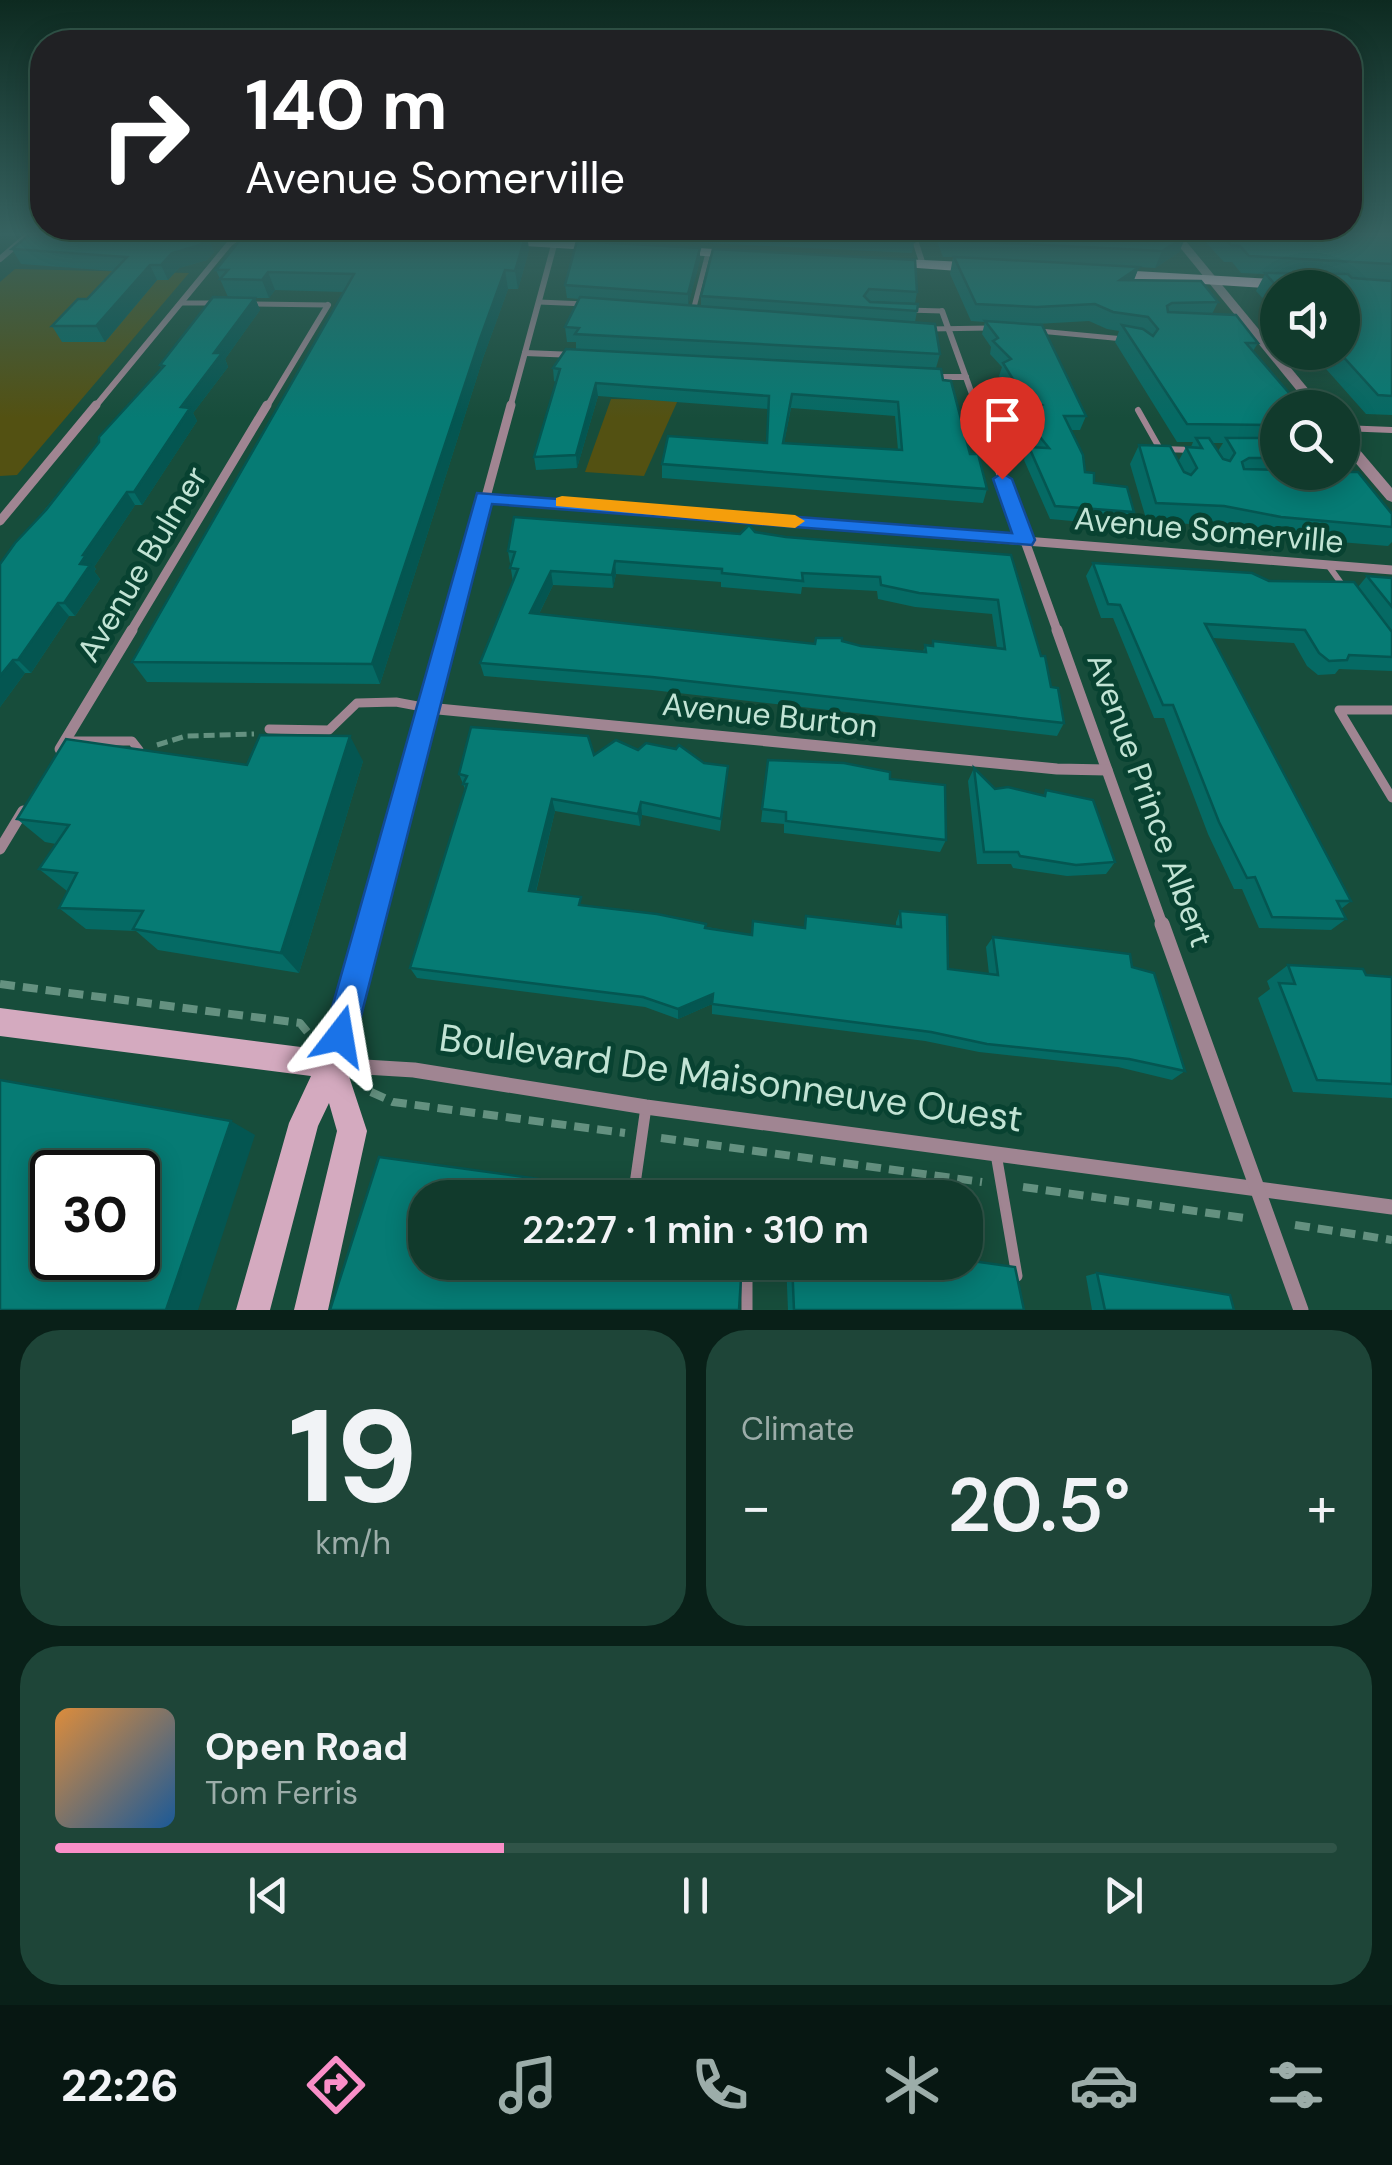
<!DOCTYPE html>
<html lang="en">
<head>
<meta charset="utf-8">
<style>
  :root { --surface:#113a2c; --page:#1e4538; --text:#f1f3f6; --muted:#9cada9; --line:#305448; --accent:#f98fc8 }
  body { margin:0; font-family:"DM Sans",sans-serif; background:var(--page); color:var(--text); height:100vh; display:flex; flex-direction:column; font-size:38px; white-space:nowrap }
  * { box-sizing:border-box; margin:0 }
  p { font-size:32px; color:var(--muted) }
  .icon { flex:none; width:55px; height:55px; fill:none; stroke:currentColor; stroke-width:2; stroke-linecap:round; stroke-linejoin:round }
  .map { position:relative; height:1310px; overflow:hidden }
  .panel { display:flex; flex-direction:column; gap:20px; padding:20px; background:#092018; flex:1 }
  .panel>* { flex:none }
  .top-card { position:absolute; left:30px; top:30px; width:1332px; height:210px; border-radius:40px; box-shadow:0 5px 25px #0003,0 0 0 2px var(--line); background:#202124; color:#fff; overflow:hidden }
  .tools { position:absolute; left:1260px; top:270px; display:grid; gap:20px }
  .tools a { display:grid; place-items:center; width:100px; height:100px; border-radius:50%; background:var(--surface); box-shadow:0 5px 25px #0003,0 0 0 2px var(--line); font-size:50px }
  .speed { position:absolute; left:30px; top:1150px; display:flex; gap:20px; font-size:50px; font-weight:700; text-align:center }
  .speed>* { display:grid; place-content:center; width:130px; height:130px; border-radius:50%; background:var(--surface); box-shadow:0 5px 25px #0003,0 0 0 2px var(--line); line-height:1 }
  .speed .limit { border:5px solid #111; border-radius:15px; background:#fff; color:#111 }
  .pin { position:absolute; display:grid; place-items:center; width:85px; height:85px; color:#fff; margin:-102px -42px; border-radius:50% 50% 50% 0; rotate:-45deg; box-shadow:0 0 10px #0007 }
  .pin .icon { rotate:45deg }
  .me { position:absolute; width:110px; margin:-55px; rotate:14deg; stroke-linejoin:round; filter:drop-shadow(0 0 8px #0008) }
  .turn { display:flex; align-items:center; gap:35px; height:210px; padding:0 50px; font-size:45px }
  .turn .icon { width:130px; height:130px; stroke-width:2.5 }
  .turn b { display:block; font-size:70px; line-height:85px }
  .big { font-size:75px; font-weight:600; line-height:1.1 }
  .panel .tile { flex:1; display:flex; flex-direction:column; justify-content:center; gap:15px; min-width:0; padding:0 35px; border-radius:40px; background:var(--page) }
  .panel .dial { align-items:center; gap:0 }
  .dial b { font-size:130px; line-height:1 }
  .song { display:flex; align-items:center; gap:30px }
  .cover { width:120px; height:120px; border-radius:15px; background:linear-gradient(135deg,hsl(30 70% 55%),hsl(210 70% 35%)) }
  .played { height:10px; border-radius:5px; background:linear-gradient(90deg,var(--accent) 35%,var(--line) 35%) }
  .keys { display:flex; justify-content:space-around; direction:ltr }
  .heat { display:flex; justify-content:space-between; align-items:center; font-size:55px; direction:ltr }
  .panel .tiles { flex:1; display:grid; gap:20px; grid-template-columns:1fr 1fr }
  .tile:last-child { grid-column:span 2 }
  .trip { position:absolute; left:408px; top:1180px; width:575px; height:100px; border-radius:40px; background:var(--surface); box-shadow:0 5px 25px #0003,0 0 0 2px var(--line); font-weight:600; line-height:100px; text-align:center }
  .menu { display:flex; height:160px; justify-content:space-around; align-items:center; background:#071712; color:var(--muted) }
  .menu .icon { width:70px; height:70px }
  .menu .on { color:var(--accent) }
  .menu b { font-size:45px; color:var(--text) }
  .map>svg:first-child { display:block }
  .green { fill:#535112 }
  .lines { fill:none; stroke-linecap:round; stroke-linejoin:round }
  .path-far1 { stroke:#649180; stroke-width:5; stroke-dasharray:11 5; stroke-linecap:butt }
  .path { stroke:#649180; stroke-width:8; stroke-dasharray:15 8; stroke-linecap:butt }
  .service-far3 { stroke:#a08592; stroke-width:5 }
  .service-far2 { stroke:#a08592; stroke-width:6 }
  .service-far1 { stroke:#a08592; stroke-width:9 }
  .service { stroke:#a08592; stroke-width:11 }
  .minor-far3 { stroke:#a08592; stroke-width:6 }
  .minor-far2 { stroke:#a08592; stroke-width:9 }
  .minor-far1 { stroke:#a08592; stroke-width:11 }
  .minor { stroke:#a08592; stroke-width:15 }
  .tertiary { fill:#a08592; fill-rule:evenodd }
  .secondary { fill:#d4aabf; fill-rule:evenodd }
  .primary { fill:#fcc7e1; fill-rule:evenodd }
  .wall { fill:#056a64; fill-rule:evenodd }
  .shaded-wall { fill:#045651 }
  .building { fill:#067b74; stroke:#045651; stroke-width:2.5; fill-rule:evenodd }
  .route { fill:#1a73e8; stroke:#114b97; stroke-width:2.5 }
  .slow { fill:#f59e0b }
  .labels { text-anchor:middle; stroke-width:10; stroke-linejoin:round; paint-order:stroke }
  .street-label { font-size:32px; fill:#c2e4d5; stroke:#084231 }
  .near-street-label { font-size:38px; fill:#c2e4d5; stroke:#084231 }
</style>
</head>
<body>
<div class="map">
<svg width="1392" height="1310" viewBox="0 0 1392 1310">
  <rect width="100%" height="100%" fill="#174d3b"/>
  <g class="green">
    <path d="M15,269L189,273L17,475L0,476V282Z"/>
    <path d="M611,399L678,400L644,476L585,472Z"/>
  </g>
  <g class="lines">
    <path class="path-far1" d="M157,745L186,736L254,734"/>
    <g class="path">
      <path d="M0,984L300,1023L309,1034"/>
      <path d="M371,1092L393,1102L625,1133"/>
      <path d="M661,1138L982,1182"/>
      <path d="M848,1181V1198"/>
      <path d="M1023,1187L1245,1218"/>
      <path d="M1295,1225L1392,1240"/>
    </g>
    <g class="service-far3">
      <path d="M539,302L586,304"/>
      <path d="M181,303H216"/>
      <path d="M250,304L328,305"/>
      <path d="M907,310L942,311"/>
      <path d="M693,311L708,253"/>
      <path d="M929,329L990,328"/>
      <path d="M1039,331L1124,339"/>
    </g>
    <g class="service-far2">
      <path d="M1138,410L1160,449"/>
      <path d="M1342,428L1392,430"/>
      <path d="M1162,449L1193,450"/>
      <path d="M1328,565L1346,590"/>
    </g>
    <g class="service-far1">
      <path d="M1392,710H1339L1392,798"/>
      <path d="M269,729L329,730L357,703L396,702L428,708"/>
      <path d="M69,741H132L139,750L136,759"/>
    </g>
    <g class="service">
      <path d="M996,1154L1017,1276"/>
      <path d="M633,1198L646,1107"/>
      <path d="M747,1270V1310"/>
    </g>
    <g class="minor-far3">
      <path d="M913,234L923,265"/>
      <path d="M0,259L29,234"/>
      <path d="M942,311L977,408"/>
      <path d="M525,353L575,355"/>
      <path d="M932,377H966"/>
      <path d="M94,408L230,243L244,234"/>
      <path d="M266,408L328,305"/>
      <path d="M510,408L557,234"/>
    </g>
    <g class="minor-far2">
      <path d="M976,405L1058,633"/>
      <path d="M484,498L1392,570"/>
      <path d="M0,521L96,405"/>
      <path d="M130,633L267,405"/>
      <path d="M449,633L511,405"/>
    </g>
    <g class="minor-far1">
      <path d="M1057,630L1163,927"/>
      <path d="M428,708L1057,769L1107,770"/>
      <path d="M60,749L132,630"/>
      <path d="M0,849L23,811"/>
      <path d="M369,927L450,630"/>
    </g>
    <g class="minor">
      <path d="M370,924L332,1065L414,1070L646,1107L1392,1207"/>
      <path d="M1162,924L1301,1310"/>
    </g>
    <g class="tertiary">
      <path d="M1169,234H1180L1324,408H1311Z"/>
      <path d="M1342,434L1347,435L1392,488V502L1387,500L1342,447Z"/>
    </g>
    <path class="secondary" d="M0,1008L332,1051L342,1055L367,1131L328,1310H294L337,1131L329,1103L318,1126L270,1310H236L289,1123L311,1076L0,1036Z"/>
    <g class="primary">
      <path d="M497,237L607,243L614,247L607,251L492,244V238Z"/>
      <path d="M667,246L746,251L753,255L746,259L662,253L660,250Z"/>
      <path d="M881,258L986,263L994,268L986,273L876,265V259Z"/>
      <path d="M1101,269L1291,280L1299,285L1278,289L1096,277V271Z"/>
    </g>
  </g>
  <g class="wall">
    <path d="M245,234H527L529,250L518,289H508L483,358L380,684L147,682L132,662L344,292L275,290L269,298H255L260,310L225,359L228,367L193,413L197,421L142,505H135L94,567L96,569L94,571L100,579L75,616H69L31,673H25L0,707V564L161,368L160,365L228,297L216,270Z"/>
    <path d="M582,234H912L914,242L912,253L582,237Z"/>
    <path d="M934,234H1392V415L1366,414L1311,352H1342L1278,288V314L1256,291L1265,274L1241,273L1232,262H1224L1201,237L1192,243L1186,236L1179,252L1155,268L1139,267L1134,280L1218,302L1212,314L1258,343L1253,351L1278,408V472H1342V444L1354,458L1345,472L1392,514V542L1388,546L1268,536L1213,525L1147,522L1130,464L1139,445L1178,462L1186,447H1191L1193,442H1177L1115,342L1119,331L1107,329L1089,321L1036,324L1086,416L1080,430H1071L1085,472L1094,483L1134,512L1127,526L1050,519L1024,460L1029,447H1033L1019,430L1023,416L1028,413L1018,408L999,376L1002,367L990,354L991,347L982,334L985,322L971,321L950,274L953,257H943ZM1212,443H1223L1218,451Z"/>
    <path d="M208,237L214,252L207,260L179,268L168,280H157L105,342H62L52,326L87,299L114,271L21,264L12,249Z"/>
    <path d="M700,248V260L688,305L701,306V296L713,249L917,292L915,303L869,301L917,311L915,322L940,354L936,368L576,349V342H567L565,327L579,299L567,298L565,285Z"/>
    <path d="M553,368L943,380L970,454L987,489L983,503L662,478V464L767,443L768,409L598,396L577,468L536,470L534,457L556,382L554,381ZM791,408L895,416L898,450L784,443Z"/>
    <path d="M755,532L786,537L1011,555L1051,687L1064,723L1057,736L652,690L484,676L480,663L513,582L508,551ZM616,574L721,582V587L801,594L802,587L877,591L878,599L915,607L992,614L997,648L933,641L932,646L925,645L923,652L861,646L842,641L815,644L539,614L553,585L613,588Z"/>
    <path d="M1093,563L1269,581L1358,587L1367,576L1392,578V671L1339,669L1335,674L1318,675L1307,666L1294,643L1213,638L1351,901L1341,909L1346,919L1331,930L1259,928L1242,889H1234L1208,834L1164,718H1154L1113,618H1101L1086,576Z"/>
    <path d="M638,750L704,763L728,766L720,831L642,815L640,826L555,811L536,892L583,905L752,935L804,928L806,916L896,926V922L900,911L948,969L989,974L986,947L993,937L1132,967L1185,1071L1172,1080L1118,1067L979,1052L925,1041L712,1014V1004L678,1019L645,1007L417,978L410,968L465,789L459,774Z"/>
    <path d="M768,760L890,779L946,840L940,852L784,833V824L761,822Z"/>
    <path d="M363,761L299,973L158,950L136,931L86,929L59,908L67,891L39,869L56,844L45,842L17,819L247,765Z"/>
    <path d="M974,768L995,789L1043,796L1046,790L1115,862L1106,874L1067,876L1013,868L1011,864H977L968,781Z"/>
    <path d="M1288,965L1392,977V1098L1293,1092L1258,998L1270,989L1267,981Z"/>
    <path d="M786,1262H965L1024,1310H788Z"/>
    <path d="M1097,1273L1234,1310H1092L1086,1276Z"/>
  </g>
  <g class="shaded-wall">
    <path d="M526,234L529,250L518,289L515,271Z"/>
    <path d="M1196,234H1202L1201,237L1192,243Z"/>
    <path d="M1186,236L1179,252L1155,268L1162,251Z"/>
    <path d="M208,237L214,252L207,260L179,268L168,280L161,265L172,253Z"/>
    <path d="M700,248V260L688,306V294Z"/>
    <path d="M150,265L157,280L105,342L96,326Z"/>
    <path d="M1139,267L1132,284L1120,280Z"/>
    <path d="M505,270L508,289L483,358L380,684L372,664L480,339Z"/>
    <path d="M268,272L275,290L269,298L262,280Z"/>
    <path d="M255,298L260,310L225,359L228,367L193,413L197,421L142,505L134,492L214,353Z"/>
    <path d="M596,383L598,396L577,468L576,455Z"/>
    <path d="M127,492L135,505L94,567L96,569L94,571L100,579L75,616L64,603L83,555Z"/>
    <path d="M615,561L616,574L613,588L612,575Z"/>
    <path d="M551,571L553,585L533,626L530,613Z"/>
    <path d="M58,603L69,616L31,673L18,660Z"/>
    <path d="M13,660L25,673L0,707V676Z"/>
    <path d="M350,736L363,761L299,973L281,953Z"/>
    <path d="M552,799L555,811L533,903L529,891Z"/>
    <path d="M641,802L642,815L640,826L638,814Z"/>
    <path d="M713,994L712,1004L678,1019V1009Z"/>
    <path d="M231,1121L255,1135L198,1310H166Z"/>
  </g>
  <g class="building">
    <path d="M30,234H205L208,237L200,245L172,253L161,265H150L96,326H52L78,299H87L127,257L12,249Z"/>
    <path d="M245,234H526L515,271L505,270L480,339L372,664L132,662L354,274L268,272L262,280L220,279L228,270H216Z"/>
    <path d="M766,234H912L914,242Z"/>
    <path d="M945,234H1185L1186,236L1162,251L947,240Z"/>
    <path d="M1221,234H1392V264L1249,256L1240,246L1231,245Z"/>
    <path d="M577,241L700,248L688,294L565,285Z"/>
    <path d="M713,249L915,260L917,292L869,289L864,296L870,302L918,304L917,311L701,296Z"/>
    <path d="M954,257L1139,267L1120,280L1201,281L1218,302L1172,303L1167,306L1168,312L1236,315L1258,343H1246L1302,408H1278V425L1187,424L1122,325L1143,329L1153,336L1158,329L1148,317L1113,312L1095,304L1037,307L976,304Z"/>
    <path d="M1265,273L1348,274L1352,278L1392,281V396L1378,395L1339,352H1342V288H1278Z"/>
    <path d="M213,297L255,298L214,353H222L181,407L190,408L134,492H127L83,555H86L80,564L90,565L64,603H58L18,660H13L0,676V564L15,543L46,510L99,442V437L164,366L160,365Z"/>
    <path d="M580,297L935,324L940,354L575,334L579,328L565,327Z"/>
    <path d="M985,321L1042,325L1086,416H1064L1083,455L1085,472L1094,473V483L1127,487L1134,512L1055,506L1029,447L1049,448L1023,416L1042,405L1022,394L1003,363L1011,359L993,341L998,338Z"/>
    <path d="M566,349L941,369L943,380L951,381L970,454H978L987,489L662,464L668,436L767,443L769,396L596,383L576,455L534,457L560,369L553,368ZM792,394L898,402L902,450L783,443Z"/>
    <path d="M1196,438H1209L1223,459L1230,461L1235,453L1226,438H1278V458H1249L1242,462L1244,469L1278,470V472H1358L1392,514V527L1281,517L1224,506L1156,503L1139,445L1170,446L1184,472L1191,475L1197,468L1186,447L1202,448Z"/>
    <path d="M1342,444L1354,458H1342Z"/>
    <path d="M514,517L740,534L749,525L755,532L786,537L1011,555L1041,656H1045L1051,687L1058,688L1064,723L652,677L480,663L518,569L510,568L515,552L508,551ZM615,561L722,569V573L803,581L802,573L880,577L881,585L919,593L998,600L1005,649L933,641V646L925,645L926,652L861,646L842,641V638H816L815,644L530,613L551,571L612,575Z"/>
    <path d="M1093,563L1252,573L1269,581L1354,582L1392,632V657L1349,655L1347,660L1329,661L1319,653L1305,630L1205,624L1351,901H1337L1346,919L1272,917L1255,877L1247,878L1219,822L1173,705H1163L1120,605L1108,604Z"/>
    <path d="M1367,576L1392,578V607Z"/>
    <path d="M471,727L588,736L594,755L616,740L638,750L646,743L676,749L679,745L704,763L728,766L721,819L641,802L638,814L552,799L529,891L581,897L579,905L657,914L706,924L705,928L752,935L753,921L805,928L806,916L901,927L900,911L947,915L948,969L998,975L993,937L1130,954L1132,967L1154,973L1185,1071L1129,1059L987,1044L931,1032L712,1004L713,994L678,1009L643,997L410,968L467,784H463L467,776L459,774Z"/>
    <path d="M260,735L350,736L281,953L133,929L143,911L59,908L77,873L39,869L69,825L17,819L66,739L247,765Z"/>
    <path d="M768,760L844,763L890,772V779L945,785L946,840L786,821V812L762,809Z"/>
    <path d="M974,768L995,789L1008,787L1045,796L1046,790L1093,800L1115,862L1076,865L1020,856L1018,852H984Z"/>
    <path d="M1288,965L1363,969L1366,975L1392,977V1084L1317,1080L1279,983L1295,984Z"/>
    <path d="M0,1080L231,1121L166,1310H0ZM52,1172H138V1258H52Z"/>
    <path d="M379,1157L676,1198H425V1262H742L739,1310H330Z"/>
    <path d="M965,1260L1015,1267L1024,1310H794L792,1262H965Z"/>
    <path d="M1097,1273L1230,1295L1234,1310H1105Z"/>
  </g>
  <linearGradient id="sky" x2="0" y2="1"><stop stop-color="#0d2a20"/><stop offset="0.56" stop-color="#366260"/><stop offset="1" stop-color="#366260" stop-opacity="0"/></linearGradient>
  <rect width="1392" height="418" fill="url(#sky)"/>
  <path class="route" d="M1002,473L1012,479L1035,540L1032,545L492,504L356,1036L351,1047L340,1052L329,1047L324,1036L477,493L1012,533L993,479Z"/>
  <path class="slow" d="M562,496L795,515L805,521L795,528L556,506V498Z"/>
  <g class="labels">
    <g class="street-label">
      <text transform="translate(1209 530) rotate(5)" y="11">Avenue Somerville</text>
      <text transform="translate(142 564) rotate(-59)" y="11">Avenue Bulmer</text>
      <text transform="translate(770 715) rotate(6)" y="11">Avenue Burton</text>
      <text transform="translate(1150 800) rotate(70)" y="11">Avenue Prince Albert</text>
    </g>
    <g class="near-street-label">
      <text transform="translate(731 1078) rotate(8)" y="13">Boulevard De Maisonneuve Ouest</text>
    </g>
  </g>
</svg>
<div class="tools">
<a><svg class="icon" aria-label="sound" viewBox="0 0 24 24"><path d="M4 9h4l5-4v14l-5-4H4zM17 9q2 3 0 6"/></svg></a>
<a><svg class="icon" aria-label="search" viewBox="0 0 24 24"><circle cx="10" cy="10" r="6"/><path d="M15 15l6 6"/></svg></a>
</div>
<div class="speed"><div class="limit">30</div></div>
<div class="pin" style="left:1002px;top:479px;background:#d93025"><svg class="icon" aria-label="arrive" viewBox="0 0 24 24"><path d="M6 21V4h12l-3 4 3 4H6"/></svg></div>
<svg class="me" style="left:340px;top:1036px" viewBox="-20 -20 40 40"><path d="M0-17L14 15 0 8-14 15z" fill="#1a73e8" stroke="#fff" stroke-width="4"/></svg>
<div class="trip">22:27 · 1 min · 310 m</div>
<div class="top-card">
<div class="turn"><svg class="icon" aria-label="right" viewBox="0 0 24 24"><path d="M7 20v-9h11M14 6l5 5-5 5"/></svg><div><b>140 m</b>Avenue Somerville</div></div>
</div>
</div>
<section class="panel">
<div class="tiles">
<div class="tile dial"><b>19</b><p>km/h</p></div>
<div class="tile"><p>Climate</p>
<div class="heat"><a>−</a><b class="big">20.5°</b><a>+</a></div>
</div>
<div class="tile">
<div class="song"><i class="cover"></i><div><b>Open Road</b><p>Tom Ferris</p></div></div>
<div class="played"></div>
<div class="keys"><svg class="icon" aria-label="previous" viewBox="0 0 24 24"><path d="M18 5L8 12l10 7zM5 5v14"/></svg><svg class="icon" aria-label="pause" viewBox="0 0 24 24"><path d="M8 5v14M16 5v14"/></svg><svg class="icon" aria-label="next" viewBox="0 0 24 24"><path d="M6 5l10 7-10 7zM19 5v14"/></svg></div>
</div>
</div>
</section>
<nav class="menu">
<b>22:26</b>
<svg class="icon on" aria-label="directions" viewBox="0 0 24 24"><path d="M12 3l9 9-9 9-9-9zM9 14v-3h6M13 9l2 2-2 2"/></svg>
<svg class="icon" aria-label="music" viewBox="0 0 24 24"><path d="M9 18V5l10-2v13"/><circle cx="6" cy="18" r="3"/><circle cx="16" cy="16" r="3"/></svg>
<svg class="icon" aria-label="phone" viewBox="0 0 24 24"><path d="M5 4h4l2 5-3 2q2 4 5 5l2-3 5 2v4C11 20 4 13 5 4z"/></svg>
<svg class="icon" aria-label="climate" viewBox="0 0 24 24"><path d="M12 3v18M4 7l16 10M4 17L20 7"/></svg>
<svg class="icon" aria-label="car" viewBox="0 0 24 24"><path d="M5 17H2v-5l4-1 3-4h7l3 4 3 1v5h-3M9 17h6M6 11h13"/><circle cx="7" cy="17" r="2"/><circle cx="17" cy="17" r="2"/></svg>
<svg class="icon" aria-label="filters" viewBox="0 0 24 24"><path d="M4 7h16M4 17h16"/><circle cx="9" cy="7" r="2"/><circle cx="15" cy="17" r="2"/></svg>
</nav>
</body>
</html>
